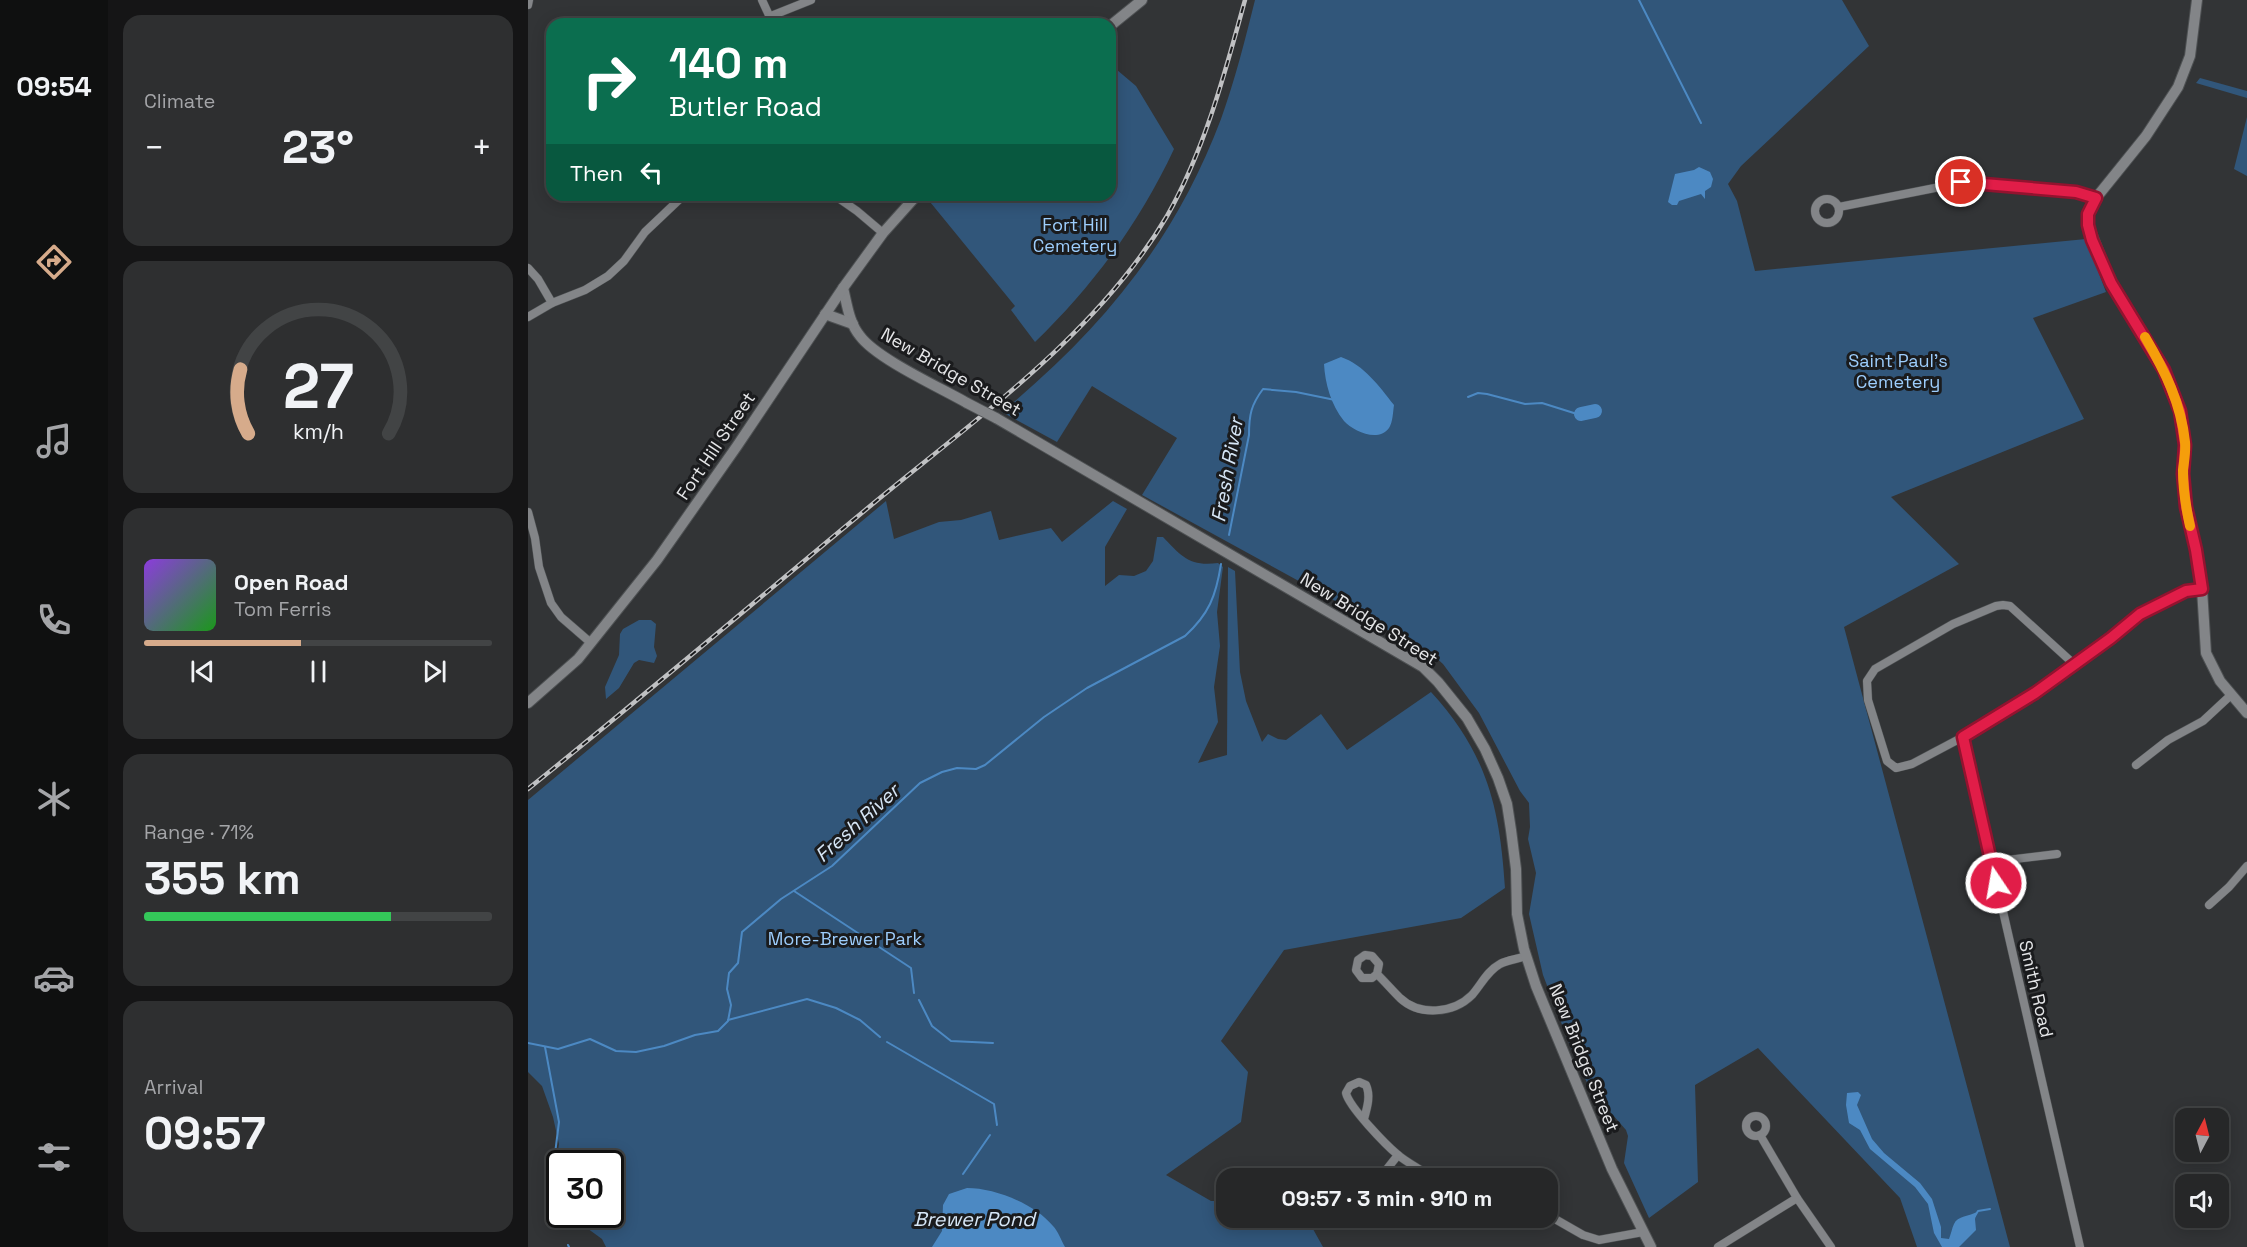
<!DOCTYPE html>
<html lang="en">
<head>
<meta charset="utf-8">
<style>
  :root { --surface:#262728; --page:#2e2f30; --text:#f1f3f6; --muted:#a4a5a8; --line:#424445; --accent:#d6ab8b }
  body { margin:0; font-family:"Space Grotesk",sans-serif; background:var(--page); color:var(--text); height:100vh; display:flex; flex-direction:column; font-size:22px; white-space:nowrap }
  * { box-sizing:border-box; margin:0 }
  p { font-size:20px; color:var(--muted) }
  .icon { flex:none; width:33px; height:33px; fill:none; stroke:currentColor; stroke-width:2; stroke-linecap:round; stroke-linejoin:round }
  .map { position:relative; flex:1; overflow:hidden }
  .side { display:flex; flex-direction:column; gap:15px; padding:15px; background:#151516; width:420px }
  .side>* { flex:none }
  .hud { position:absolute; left:18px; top:18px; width:570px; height:183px; border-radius:18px; box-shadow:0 3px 15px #0003,0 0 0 2px var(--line); background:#0b6e4f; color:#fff; overflow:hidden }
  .needle { width:39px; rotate:7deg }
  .controls { position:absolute; left:1647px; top:1108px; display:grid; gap:12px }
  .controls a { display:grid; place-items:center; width:54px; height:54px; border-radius:12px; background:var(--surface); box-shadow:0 3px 15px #0003,0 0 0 2px var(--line); font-size:30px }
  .speed { position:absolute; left:18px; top:1150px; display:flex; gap:12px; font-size:30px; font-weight:700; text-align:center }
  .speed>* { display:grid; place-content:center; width:78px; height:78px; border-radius:50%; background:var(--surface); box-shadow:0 3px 15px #0003,0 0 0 2px var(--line); line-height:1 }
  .speed .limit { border:3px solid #111; border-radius:9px; background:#fff; color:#111 }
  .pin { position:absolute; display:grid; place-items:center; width:51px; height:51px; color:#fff; margin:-26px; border:3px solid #fff; border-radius:50%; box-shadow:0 2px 6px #0007 }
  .me { position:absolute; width:66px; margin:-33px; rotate:348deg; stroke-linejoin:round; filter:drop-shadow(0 0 4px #0008) }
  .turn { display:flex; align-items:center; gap:21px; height:126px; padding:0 24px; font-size:27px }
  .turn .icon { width:78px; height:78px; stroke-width:2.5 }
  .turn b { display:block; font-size:42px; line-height:51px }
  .then { display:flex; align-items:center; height:57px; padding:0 24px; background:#0003; gap:12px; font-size:22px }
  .big { font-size:45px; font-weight:800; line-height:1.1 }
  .side .tile { flex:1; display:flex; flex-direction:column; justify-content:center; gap:9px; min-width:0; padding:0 21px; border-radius:18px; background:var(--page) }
  .side .dial { align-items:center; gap:0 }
  .dial svg { height:156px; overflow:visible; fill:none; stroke:var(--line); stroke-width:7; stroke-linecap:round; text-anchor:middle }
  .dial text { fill:var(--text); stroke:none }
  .song { display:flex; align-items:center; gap:18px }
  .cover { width:72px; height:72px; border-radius:9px; background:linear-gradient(135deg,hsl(270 70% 55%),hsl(120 70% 35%)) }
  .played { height:6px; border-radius:3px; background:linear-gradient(90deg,var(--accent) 45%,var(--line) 45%) }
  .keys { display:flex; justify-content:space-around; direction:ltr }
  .heat { display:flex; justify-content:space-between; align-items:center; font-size:33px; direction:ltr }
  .charge { height:9px; border-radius:4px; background:linear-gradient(90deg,#34c759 71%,var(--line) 0) }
  .trip { position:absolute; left:688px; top:1168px; width:342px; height:60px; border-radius:18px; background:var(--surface); box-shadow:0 3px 15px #0003,0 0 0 2px var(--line); font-weight:800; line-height:60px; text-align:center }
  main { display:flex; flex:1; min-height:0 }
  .menu { display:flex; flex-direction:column; width:108px; justify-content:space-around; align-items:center; background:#0f1010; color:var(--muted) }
  .menu .icon { width:42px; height:42px }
  .menu .current { color:var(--accent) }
  .menu b { font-size:27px; color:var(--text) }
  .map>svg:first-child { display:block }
  .green { fill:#31567a }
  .water { fill:#4c89c3 }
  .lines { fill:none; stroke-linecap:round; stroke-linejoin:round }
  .stream { stroke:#4c89c3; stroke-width:2 }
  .river { stroke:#4c89c3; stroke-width:14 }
  .street-casing { stroke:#4e5153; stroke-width:9 }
  .secondary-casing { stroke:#4e5153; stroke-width:12 }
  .street { stroke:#838588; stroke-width:8 }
  .secondary { stroke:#838588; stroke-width:10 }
  .rail-casing { stroke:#c0c1c3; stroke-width:4.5 }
  .rail { stroke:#1a1b1d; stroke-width:2; stroke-dasharray:7; stroke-linecap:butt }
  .secondary-bridge-casing { stroke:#4e5153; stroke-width:12; stroke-linecap:butt }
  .secondary-bridge { stroke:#838588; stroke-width:10 }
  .route-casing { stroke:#92132f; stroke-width:15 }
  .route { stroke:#e11d48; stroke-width:10 }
  .slow { stroke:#f59e0b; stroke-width:10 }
  .labels { text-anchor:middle; stroke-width:6; stroke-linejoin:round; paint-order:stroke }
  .park-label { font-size:18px; fill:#9dcdfc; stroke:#1a1b1d }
  .street-label { font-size:18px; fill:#e5e6e8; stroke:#1a1b1d }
  .water-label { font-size:20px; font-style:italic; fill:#d6e6f6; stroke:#1a1b1d }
</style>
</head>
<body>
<main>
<nav class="menu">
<b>09:54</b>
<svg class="icon current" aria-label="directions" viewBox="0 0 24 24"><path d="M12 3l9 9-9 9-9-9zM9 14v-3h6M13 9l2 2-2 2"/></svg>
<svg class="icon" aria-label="music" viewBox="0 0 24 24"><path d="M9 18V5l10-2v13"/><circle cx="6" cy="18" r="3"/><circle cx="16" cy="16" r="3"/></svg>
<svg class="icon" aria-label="phone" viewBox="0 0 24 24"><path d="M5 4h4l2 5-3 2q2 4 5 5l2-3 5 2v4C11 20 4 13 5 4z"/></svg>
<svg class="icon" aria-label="climate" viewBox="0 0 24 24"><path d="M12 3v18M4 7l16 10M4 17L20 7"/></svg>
<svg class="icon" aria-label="car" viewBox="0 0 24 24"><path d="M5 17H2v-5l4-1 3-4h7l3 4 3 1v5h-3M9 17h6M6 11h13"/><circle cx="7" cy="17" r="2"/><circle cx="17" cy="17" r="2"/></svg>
<svg class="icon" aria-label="filters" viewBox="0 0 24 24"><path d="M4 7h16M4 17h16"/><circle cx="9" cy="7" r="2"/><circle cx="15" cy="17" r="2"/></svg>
</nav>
<section class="side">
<div class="tile"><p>Climate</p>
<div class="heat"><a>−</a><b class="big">23°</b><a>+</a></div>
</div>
<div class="tile dial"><svg viewBox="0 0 100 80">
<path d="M14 69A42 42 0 1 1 86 69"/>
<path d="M14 69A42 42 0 0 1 10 36" stroke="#d6ab8b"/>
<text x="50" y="56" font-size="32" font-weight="700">27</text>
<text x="50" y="72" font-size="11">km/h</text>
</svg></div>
<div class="tile">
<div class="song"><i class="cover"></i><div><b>Open Road</b><p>Tom Ferris</p></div></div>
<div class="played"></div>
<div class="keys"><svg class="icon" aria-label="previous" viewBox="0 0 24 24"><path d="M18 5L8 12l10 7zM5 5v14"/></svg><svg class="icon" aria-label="pause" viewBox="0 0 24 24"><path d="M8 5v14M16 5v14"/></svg><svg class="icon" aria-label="next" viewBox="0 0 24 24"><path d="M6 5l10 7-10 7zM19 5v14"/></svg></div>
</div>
<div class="tile"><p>Range · 71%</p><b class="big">355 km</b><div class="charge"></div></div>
<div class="tile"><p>Arrival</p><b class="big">09:57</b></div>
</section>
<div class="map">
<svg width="1719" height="1247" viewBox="0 0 1719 1247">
  <rect width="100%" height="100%" fill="#323436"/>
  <g class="green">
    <path d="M727,0H1314L1341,46L1213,166L1200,184L1209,201L1227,271L1558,239L1578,292L1505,318L1556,419L1363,497L1431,564L1316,627L1482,1247H1389L1372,1198L1230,1048L1167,1085L1170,1182L1121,1218L1096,1163L1100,1136L1098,1130L1062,1089L1043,1048L1015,975L1001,914L1008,873L1000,839L1002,827L1001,803L992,791L951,713L915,664L904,654L614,495L649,438L564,386L529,442L474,412C574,329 647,241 693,119C707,80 717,40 727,0Z"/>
    <path d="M582,64L608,86L646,149C612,222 565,286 507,342L483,310L487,306L398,197L401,195H582Z"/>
    <path d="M1672,78L1719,91V98L1668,83Z"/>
    <path d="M1719,117V176L1706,169Z"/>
    <path d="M358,501L366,539L411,522L433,520L463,511L471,540L523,528L534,542L585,501L599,509L577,547V586L591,575L606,576L618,571L625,561L629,537H635C653,556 662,567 690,563L695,567L689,612L692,646L686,687L690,722L670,763L699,755L700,567L707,571L712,672L718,701L734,742L740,734L750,739L758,740L793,714L819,750L903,692C959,753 972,808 977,888L933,918L756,950L693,1041L720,1072L713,1122L638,1175L683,1201H699V1218H786L785,1229L795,1247H78L74,1239L41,1215H82V1164H32V1215H37L39,1223L33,1229L27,1222L20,1200L21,1184L28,1165L31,1144L25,1117L14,1086L0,1072V800Z"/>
    <path d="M111,620H123L128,624L126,647L129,656L126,663L111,660L106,663L91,688L78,699L77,687L91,655L92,634L95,629Z"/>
  </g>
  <g class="water">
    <path d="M1171,167L1182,172L1185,179L1183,187L1177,191V199L1173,194L1151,201L1149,205H1144L1140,202L1147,174L1166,170Z"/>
    <path d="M813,357C836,365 851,386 866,405C865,411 865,422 861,428C850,443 825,431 816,421C803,405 797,383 796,364Z"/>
    <path d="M1330,1092L1333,1095L1329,1105L1344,1139L1356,1153L1392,1183L1404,1199L1413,1227V1238L1421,1239C1423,1234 1424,1228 1426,1224C1429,1216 1442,1216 1449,1212L1447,1219L1448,1230L1431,1247H1414L1406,1233L1400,1204L1387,1187L1342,1149L1332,1130L1321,1123L1318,1105L1319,1093Z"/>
    <path d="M439,1188C467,1188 507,1204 525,1226C530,1231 533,1240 537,1247H404L414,1231L415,1205L421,1194Z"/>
  </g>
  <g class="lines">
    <g class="stream">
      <path d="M1111,0L1173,123"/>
      <path d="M940,397L950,393L959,394L997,404L1014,403L1049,414"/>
      <path d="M701,535L721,435C721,415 723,405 735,389L768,392L807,400"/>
      <path d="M266,891L383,968L386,993"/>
      <path d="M391,1000L404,1026L423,1041L465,1043"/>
      <path d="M200,1020L279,999L308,1008L332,1020L352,1037"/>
      <path d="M359,1042L466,1104L469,1125"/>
      <path d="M0,1043L30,1049L62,1039L88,1051L108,1052L136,1046L167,1035L190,1031L200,1021L203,1005L199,989L201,973L210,963L214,932L253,899L304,866L392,783L414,772L429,768L448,769L457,765L516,717L559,688L657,636C681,614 688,596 693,564"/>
      <path d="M17,1047L31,1122L21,1201L39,1229"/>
      <path d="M435,1174L462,1135"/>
      <path d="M1447,1216L1450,1211L1462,1209"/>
      <path d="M40,1245L41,1247"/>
    </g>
    <path class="river" d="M1053,414L1067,411"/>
    <g class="street-casing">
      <g id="street">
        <path d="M234,0L245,24"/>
        <path d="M0,5L1,0"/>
        <path d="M243,16L283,0"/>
        <path d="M306,195L329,211L355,233"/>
        <circle cx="1299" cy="211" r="12"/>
        <path d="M1311,207L1437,182L1548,192L1568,198"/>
        <path d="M0,268L10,279L24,303"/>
        <path d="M0,317L24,303L57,290L80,276L96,261L117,232L156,195"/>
        <path d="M0,512L7,538L11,567L23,603L33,617L63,643"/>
        <path d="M1547,665L1482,606L1475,605L1468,606L1425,624L1347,669L1339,681L1340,700L1359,761L1368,768L1384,764L1435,737L1507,693L1583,638L1612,614L1657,591L1674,589"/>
        <path d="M1435,737L1552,1247"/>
        <path d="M1608,765L1640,740L1675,721L1703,695"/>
        <path d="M1463,862L1529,854"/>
        <path d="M1681,905L1701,887L1719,866"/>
        <path d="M849,974L844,978H834L828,970L830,960L837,955L844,956L851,964L849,974C857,982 864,990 872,998C891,1016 925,1014 944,995C953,985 959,971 972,964C979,960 990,959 998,956"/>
        <circle cx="1228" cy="1126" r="10"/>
        <path d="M836,1119C839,1108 843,1096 838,1085L831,1082L822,1086L818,1093C821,1107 858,1145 870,1155C881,1164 894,1170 906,1179"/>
        <path d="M851,1179L870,1155"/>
        <path d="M1269,1198L1303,1247"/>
        <path d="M1020,1215L1055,1235L1071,1240L1115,1232"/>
        <path d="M1190,1247L1269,1198L1232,1135"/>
      </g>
    </g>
    <g class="secondary-casing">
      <g id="secondary">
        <path d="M1669,0L1662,56L1650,87L1618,136L1568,198L1560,214V225L1583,283L1636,370L1652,411L1657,445L1655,474L1658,507L1668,550L1674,589L1678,653L1692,681L1719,713"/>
        <path d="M582,26L614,0"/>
        <path d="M315,288C319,304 321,323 332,336C349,359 413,388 439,403"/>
        <path d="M297,314L325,324"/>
        <path d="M468,418L895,667L910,682L939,718L957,749L970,778L979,804L983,830L988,869L989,914L996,949L1008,986L1084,1169L1123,1247"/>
        <path d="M0,703L50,659L129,560L209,446L315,288L355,233L389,195"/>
      </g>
    </g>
    <use href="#street" class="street"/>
    <use href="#secondary" class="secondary"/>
    <g class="rail-casing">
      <path id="rail" d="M0,789C117,695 231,598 347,502C449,418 571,332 639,216C677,149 697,73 717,0"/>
    </g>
    <use href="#rail" class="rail"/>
    <g class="secondary-bridge-casing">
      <path id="secondary-bridge" d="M439,403L468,418"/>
    </g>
    <use href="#secondary-bridge" class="secondary-bridge"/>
  </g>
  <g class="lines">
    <g class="route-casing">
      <path id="route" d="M1433,182L1548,192L1568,198L1560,214V225L1564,240L1583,283L1636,370L1652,411L1657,445L1655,474L1658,507L1668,550L1674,589L1658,591L1612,614L1583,638L1507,693L1435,737L1468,883"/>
    </g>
    <use href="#route" class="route"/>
    <path class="slow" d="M1617,337C1637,371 1653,403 1657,442C1658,451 1656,461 1655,470C1655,488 1658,508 1662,526"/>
  </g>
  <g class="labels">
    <g class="park-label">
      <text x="547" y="231">Fort Hill<tspan x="547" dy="21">Cemetery</tspan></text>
      <text x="1370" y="367">Saint Paul's<tspan x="1370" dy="21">Cemetery</tspan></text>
      <text x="317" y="945">More-Brewer Park</text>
    </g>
    <g class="street-label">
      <text transform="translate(423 372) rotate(30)" y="6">New Bridge Street</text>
      <text transform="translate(188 446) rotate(-56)" y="6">Fort Hill Street</text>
      <text transform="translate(841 619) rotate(32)" y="6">New Bridge Street</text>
      <text transform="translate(1508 989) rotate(77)" y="6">Smith Road</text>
      <text transform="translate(1056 1058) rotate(68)" y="6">New Bridge Street</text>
    </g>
    <g class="water-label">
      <text transform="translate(699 470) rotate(-80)" y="7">Fresh River</text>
      <text transform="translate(329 823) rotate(-42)" y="7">Fresh River</text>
      <text x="446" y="1226">Brewer Pond</text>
    </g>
  </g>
</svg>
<div class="controls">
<a><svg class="needle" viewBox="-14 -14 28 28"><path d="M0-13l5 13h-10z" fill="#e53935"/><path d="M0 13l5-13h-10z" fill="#a4a5a8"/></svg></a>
<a><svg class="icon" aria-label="sound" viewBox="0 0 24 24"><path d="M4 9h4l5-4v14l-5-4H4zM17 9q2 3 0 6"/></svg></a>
</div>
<div class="speed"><div class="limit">30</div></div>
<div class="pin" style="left:1433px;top:182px;background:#d93025"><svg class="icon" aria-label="arrive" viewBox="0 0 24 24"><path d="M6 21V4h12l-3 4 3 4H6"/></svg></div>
<svg class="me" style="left:1468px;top:883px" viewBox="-20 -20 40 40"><circle r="17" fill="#e11d48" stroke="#fff" stroke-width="3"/><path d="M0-11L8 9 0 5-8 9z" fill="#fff"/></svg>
<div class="trip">09:57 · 3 min · 910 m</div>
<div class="hud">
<div class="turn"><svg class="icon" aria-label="right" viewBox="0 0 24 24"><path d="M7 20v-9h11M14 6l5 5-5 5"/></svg><div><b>140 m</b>Butler Road</div></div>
<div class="then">Then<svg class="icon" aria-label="left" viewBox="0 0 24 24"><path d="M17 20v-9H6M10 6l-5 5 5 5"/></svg></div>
</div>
</div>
</main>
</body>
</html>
